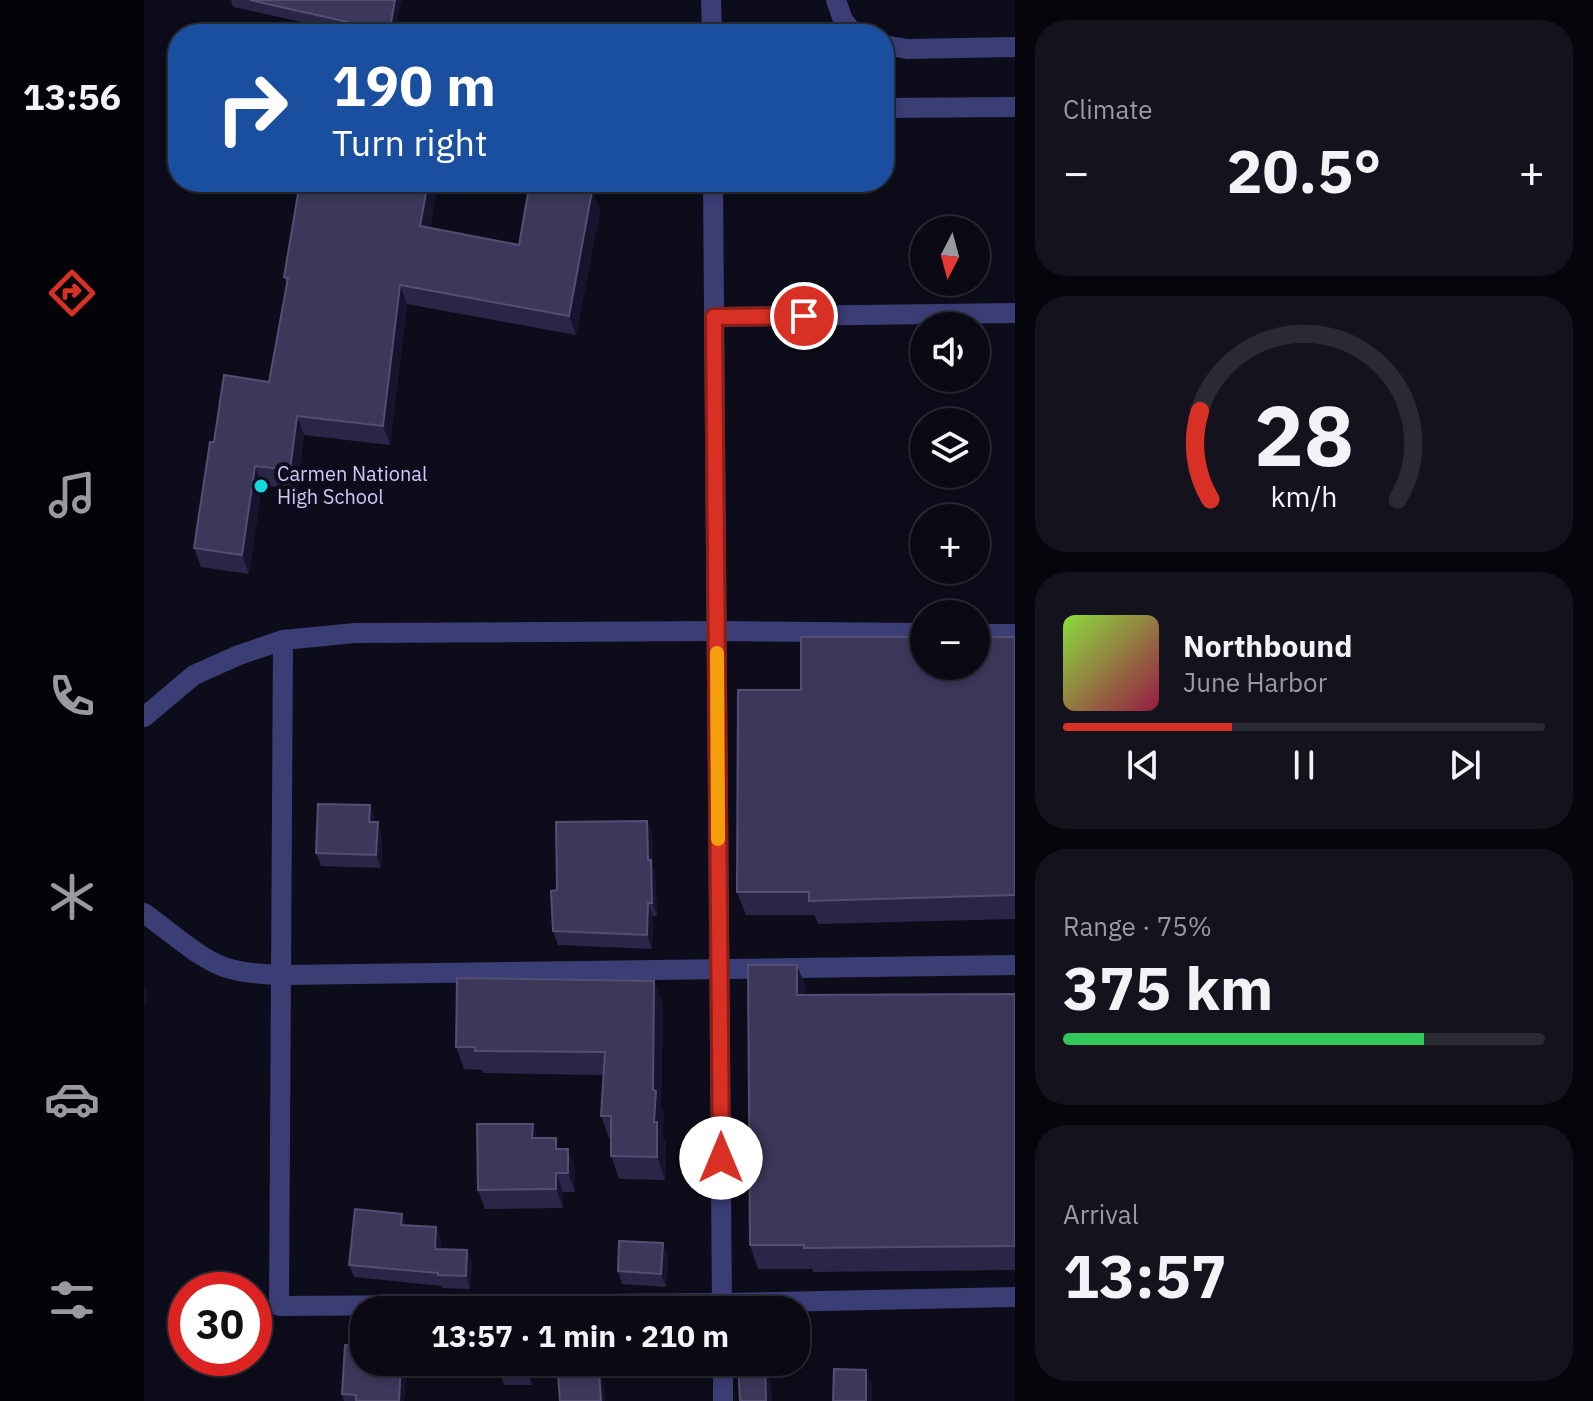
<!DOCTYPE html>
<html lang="en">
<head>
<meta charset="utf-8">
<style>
  :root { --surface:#0a0914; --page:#13121d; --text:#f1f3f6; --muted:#999aa0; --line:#2a2a34; --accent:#d93025 }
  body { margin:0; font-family:"IBM Plex Sans",sans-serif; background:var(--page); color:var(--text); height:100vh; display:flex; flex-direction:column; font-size:30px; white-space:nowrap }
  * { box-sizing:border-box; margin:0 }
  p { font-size:26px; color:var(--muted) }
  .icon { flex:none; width:44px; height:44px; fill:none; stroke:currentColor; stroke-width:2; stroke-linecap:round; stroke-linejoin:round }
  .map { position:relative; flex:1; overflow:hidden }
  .panel { display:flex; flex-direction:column; gap:20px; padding:20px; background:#06050b; width:578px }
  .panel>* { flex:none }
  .banner { position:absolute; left:24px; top:24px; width:726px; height:168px; border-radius:32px; box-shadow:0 4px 12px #0003,0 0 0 2px var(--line); background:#1a4fa0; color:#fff; overflow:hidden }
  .needle { width:52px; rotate:186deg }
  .fabs { position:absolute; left:766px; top:216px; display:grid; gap:16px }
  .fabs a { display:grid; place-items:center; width:80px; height:80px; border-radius:50%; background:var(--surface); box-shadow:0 4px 12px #0003,0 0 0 2px var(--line); font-size:40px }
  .speed { position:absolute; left:24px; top:1272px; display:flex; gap:16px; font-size:40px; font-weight:700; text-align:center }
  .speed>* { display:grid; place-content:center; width:104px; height:104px; border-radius:50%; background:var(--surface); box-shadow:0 4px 12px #0003,0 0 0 2px var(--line); line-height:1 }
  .speed .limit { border:12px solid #d22; background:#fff; color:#111 }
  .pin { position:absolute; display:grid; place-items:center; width:68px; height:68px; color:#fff; margin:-34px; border:4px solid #fff; border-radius:50%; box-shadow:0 2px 8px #0007 }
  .me { position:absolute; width:88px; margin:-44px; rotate:0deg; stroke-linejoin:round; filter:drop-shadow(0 0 6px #0008) }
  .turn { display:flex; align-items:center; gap:28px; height:168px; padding:0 32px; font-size:36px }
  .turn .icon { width:104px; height:104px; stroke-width:2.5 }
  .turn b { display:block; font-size:56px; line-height:68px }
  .big { font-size:60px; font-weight:800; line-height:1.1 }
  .panel .card { flex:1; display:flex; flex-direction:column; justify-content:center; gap:12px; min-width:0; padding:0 28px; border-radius:32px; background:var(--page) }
  .panel .dial { align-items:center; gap:0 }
  .dial svg { height:208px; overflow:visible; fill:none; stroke:var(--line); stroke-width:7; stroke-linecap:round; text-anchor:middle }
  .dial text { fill:var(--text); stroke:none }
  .song { display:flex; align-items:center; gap:24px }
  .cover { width:96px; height:96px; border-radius:12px; background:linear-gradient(135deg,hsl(90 70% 55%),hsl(340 70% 35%)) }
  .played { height:8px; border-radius:4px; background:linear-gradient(90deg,var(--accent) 35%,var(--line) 35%) }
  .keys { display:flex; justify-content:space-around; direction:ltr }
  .heat { display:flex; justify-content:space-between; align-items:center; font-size:44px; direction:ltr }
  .charge { height:12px; border-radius:6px; background:linear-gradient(90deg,#34c759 75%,var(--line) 0) }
  .trip { position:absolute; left:206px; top:1296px; width:460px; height:80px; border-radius:32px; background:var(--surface); box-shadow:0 4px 12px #0003,0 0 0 2px var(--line); font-weight:800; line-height:80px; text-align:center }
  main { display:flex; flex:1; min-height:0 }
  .dock { display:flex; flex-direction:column; width:144px; justify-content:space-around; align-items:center; background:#040408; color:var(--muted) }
  .dock .icon { width:56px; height:56px }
  .dock .on { color:var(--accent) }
  .dock b { font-size:36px; color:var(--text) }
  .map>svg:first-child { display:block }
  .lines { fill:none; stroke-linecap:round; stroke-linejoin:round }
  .minor { stroke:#3b3d75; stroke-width:20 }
  .wall { fill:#2a2647 }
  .shaded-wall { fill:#17142d }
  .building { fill:#3c385a; stroke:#524f73; stroke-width:2 }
  .route-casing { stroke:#8d1f18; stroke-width:20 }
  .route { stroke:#d93025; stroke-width:14 }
  .slow { stroke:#f59e0b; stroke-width:14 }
  .poi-dot { fill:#13d8dd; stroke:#0d0c1a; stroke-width:3 }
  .labels { text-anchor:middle; stroke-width:8; stroke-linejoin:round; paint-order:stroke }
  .poi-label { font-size:20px; fill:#cccafa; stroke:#0d0c1a; text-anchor:start }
</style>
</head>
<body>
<main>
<nav class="dock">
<b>13:56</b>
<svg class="icon on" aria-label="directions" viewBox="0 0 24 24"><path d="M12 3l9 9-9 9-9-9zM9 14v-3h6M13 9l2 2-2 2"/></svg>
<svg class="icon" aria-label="music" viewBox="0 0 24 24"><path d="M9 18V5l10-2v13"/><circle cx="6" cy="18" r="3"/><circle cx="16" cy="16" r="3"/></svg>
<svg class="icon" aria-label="phone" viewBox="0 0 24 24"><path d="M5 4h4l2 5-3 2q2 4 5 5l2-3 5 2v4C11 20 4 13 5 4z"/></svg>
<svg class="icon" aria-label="climate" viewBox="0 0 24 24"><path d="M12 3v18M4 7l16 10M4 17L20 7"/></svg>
<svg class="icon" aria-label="car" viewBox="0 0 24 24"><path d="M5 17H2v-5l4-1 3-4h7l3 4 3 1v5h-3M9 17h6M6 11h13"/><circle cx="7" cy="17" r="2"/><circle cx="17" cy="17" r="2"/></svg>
<svg class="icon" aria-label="filters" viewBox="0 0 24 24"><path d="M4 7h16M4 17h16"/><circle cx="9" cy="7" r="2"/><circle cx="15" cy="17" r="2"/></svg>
</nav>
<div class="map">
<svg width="871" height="1401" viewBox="0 0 871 1401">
  <rect width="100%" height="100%" fill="#0d0c1a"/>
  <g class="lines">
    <g class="minor">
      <path d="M567,0L568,34"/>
      <path d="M692,0L699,20L710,34"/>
      <path d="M740,45L763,49L871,47"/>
      <path d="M740,108L871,107"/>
      <path d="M569,182L578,1310"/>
      <path d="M570,317L871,313"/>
      <path d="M832,634H871"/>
      <path d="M139,640L135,1306L578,1303L871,1297"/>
      <path d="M0,717L50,675L95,655L139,640L211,633L573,631L780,633"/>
      <path d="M0,913C24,930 53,957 80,967C98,973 118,974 137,975L871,965"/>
      <path d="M579,1362V1401"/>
    </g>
  </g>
  <g class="wall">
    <path d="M87,0H257L251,34H203V32L89,7Z"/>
    <path d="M156,182H294L286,228L375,245L456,210L432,335L263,304L246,445L160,435L153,490L118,485L105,574L57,567L50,548L70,442L125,382L143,285L140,277Z"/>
    <path d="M871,637V919L674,924L670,915H602L593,892L657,690Z"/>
    <path d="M231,819L230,822L238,836L237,868L177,866L172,853Z"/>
    <path d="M503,821L508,834L509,867L511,874L513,916H509L508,949L414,945L409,931L413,890Z"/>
    <path d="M653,965L662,989V995L871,994V1270L669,1272L668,1269H614L606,1245Z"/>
    <path d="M519,1004L517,1106L520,1113L518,1135L522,1144L521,1180L475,1179L467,1156V1138H465L457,1116L459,1075L339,1073L338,1070L320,1069L312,1047Z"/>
    <path d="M394,1138L416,1149L431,1168V1192H419V1208L341,1209L334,1190Z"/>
    <path d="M262,1225L292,1227L297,1240L296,1249L328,1262L326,1289L298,1288V1286L210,1277L205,1265Z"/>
    <path d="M519,1243L524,1257L522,1287L478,1284L474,1271Z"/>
    <path d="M263,1362L260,1401H200L198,1394Z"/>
    <path d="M355,1362H388V1385H360L355,1371Z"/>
  </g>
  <g class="shaded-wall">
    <path d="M251,0H257L251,34H245Z"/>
    <path d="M284,182H294L283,246L276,226Z"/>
    <path d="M448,191L456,210L432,335L425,316Z"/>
    <path d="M256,285L263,304L246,445L239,426Z"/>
    <path d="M153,416L160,435L153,490L146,470Z"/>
    <path d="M111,466L118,485L105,574L98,555Z"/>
    <path d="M226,805L231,819L230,835L225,822Z"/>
    <path d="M503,821L508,834L509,867L511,874L513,916L508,903L504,860Z"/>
    <path d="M234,822L238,836L237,868L232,855Z"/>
    <path d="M504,903L509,916L508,949L503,935Z"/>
    <path d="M653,965L662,989V1019L653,995Z"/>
    <path d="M510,981L519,1004L517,1106L520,1113L518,1135L522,1144L521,1180L513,1157L510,1122Z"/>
    <path d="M0,986L4,998L0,1006Z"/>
    <path d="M389,1124L396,1143L388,1138Z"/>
    <path d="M424,1149L431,1168V1192L424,1173Z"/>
    <path d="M412,1173L419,1192V1208L412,1189Z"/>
    <path d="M258,1214L263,1226L257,1225Z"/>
    <path d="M292,1227L297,1240L295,1261L291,1249Z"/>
    <path d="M519,1243L524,1257L522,1287L517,1274Z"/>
    <path d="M323,1250L328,1262L326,1289L322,1276Z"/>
    <path d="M257,1362H263L260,1401H255Z"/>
    <path d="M383,1362H388V1385L383,1372Z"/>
    <path d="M621,1362H626L628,1401H622Z"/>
    <path d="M722,1370L728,1386V1401H722Z"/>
    <path d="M455,1372L460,1385L461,1401H457Z"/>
  </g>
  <g class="building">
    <path d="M106,0H251L245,34H203L204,22Z"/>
    <path d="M156,182H284L276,226L375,245L386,182H402L448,191L425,316L256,285L239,426L153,416L146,470L111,466L98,555L50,548L66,442H70L80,375L125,382L144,278L140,277Z"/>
    <path d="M657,637H780V666H832V637H871V895L665,901V892H593L594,690H657Z"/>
    <path d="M174,804L226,805L225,822H234L232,855L172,853Z"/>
    <path d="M503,821L504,860H507L508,903H504L503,935L409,931L407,891L413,890L412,822Z"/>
    <path d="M604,965H653V995L871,994V1246L660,1248V1245H606Z"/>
    <path d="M313,978L510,981L509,1090L512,1091L510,1122H513V1157L467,1156V1116H457L461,1052L331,1051V1047H312Z"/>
    <path d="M333,1124H389L388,1138H412V1149H424V1173H412V1189L334,1190Z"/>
    <path d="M211,1209L258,1214L257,1225L292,1227L291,1249L323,1250L322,1276L294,1275V1273L205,1265Z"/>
    <path d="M475,1241L519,1243L517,1274L474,1271Z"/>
    <path d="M201,1345L220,1347V1362H257L255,1401H212V1395L198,1394Z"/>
    <path d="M355,1362H383V1372L355,1371Z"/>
    <path d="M594,1362H621L622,1401H596Z"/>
    <path d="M690,1369L722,1370V1401H689Z"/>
    <path d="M455,1372L457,1401H416L414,1375Z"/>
  </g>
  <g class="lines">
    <g class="route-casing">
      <path id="route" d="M577,1158L570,317L660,316"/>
    </g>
    <use href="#route" class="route"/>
    <path class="slow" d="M573,653L574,839"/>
  </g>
  <circle class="poi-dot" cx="117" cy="486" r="8"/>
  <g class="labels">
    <g class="poi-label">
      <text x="133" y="481">Carmen National<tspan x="133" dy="23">High School</tspan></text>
    </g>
  </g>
</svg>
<div class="fabs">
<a><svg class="needle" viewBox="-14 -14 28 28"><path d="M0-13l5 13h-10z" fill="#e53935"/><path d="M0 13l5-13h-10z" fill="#999aa0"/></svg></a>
<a><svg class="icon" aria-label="sound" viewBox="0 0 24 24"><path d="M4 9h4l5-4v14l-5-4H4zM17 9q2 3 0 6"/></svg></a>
<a><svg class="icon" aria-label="layers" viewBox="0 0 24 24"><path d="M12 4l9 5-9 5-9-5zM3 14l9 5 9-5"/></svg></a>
<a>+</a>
<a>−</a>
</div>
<div class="speed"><div class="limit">30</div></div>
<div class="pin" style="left:660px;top:316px;background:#d93025"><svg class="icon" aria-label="arrive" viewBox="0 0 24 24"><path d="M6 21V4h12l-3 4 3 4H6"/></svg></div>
<svg class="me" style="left:577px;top:1158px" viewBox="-20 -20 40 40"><circle r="19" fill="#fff"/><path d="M0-13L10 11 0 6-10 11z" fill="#d93025"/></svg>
<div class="trip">13:57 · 1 min · 210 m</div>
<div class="banner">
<div class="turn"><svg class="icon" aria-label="right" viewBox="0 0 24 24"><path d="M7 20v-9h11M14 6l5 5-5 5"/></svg><div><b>190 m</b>Turn right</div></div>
</div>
</div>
<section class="panel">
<div class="card"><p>Climate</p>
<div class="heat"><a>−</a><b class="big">20.5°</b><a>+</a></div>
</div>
<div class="card dial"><svg viewBox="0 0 100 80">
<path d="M14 69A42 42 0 1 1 86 69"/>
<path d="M14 69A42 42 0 0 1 10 35" stroke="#d93025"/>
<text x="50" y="56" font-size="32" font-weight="700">28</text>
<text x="50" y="72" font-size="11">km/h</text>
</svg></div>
<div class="card">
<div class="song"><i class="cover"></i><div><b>Northbound</b><p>June Harbor</p></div></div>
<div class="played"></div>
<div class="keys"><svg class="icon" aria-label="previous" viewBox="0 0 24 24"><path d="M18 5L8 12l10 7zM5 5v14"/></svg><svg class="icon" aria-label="pause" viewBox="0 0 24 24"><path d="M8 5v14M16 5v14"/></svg><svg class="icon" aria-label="next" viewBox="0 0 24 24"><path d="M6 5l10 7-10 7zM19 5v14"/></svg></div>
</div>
<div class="card"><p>Range · 75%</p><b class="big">375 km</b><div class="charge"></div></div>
<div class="card"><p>Arrival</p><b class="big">13:57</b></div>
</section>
</main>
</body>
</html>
